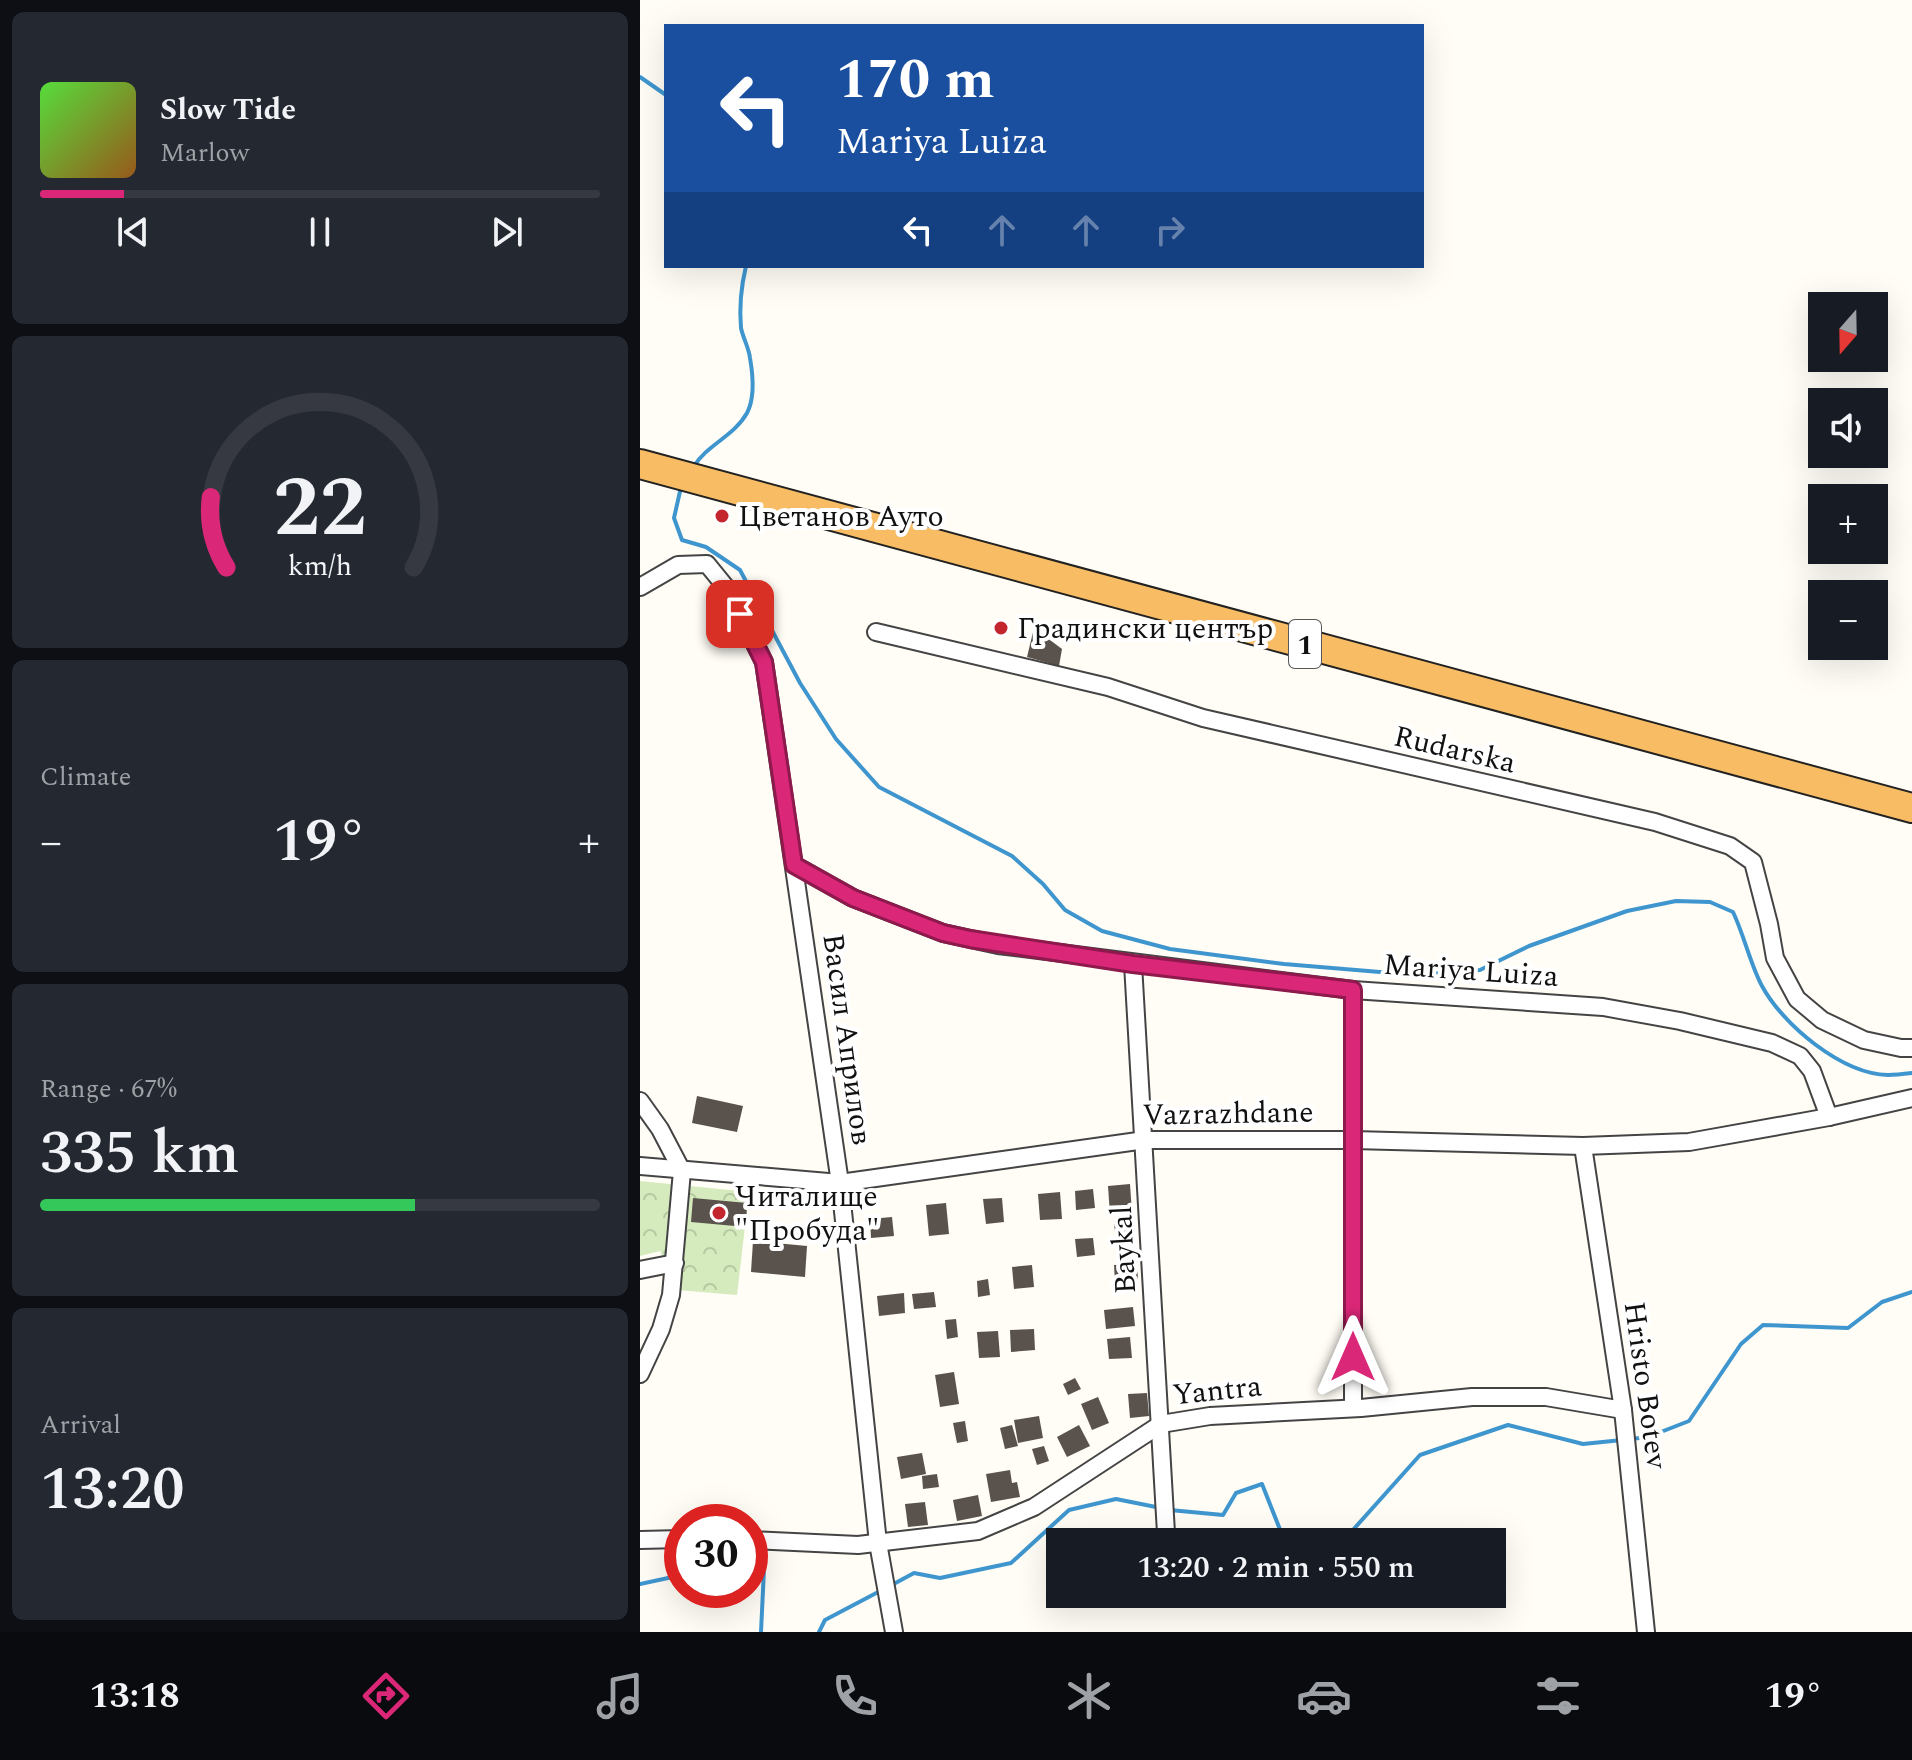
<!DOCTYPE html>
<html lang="en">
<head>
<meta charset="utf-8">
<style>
  :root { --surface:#171b24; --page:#242831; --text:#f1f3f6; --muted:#9ea1a6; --line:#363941; --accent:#db2777 }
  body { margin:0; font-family:Spectral,serif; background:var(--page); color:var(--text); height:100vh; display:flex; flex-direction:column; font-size:30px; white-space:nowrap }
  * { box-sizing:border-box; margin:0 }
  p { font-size:26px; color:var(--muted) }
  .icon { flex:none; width:44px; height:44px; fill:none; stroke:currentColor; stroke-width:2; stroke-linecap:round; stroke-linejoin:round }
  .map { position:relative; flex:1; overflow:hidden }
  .details { display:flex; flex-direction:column; gap:12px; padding:12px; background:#0d0f14; width:640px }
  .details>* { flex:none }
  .banner { position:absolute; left:24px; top:24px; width:760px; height:244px; border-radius:0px; box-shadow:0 8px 32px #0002; background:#1a4fa0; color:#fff; overflow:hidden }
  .needle { width:52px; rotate:200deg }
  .tools { position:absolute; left:1168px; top:292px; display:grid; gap:16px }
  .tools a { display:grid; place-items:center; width:80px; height:80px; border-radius:0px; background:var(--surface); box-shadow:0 8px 32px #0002; font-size:40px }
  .speed { position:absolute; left:24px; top:1504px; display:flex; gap:16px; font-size:40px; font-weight:700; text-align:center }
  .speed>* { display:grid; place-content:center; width:104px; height:104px; border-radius:50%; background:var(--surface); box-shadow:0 8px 32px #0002; line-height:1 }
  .speed .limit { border:12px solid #d22; background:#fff; color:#111 }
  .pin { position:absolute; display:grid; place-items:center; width:68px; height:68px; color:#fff; margin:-34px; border-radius:16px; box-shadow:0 4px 12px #0006 }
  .me { position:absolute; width:88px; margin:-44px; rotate:0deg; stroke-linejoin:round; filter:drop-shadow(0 0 6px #0008) }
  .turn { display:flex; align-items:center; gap:28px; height:168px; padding:0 40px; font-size:36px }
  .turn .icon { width:104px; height:104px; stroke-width:2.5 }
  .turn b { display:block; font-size:56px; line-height:68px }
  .lanes { display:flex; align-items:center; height:76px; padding:0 40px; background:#0003; justify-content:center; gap:40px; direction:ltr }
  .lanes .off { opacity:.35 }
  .big { font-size:60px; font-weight:600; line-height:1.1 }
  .details .widget { flex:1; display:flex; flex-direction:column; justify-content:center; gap:12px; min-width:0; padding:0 28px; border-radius:12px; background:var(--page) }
  .details .dial { align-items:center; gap:0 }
  .dial svg { height:208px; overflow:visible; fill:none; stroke:var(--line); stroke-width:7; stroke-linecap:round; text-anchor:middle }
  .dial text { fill:var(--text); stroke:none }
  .song { display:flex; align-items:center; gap:24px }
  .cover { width:96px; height:96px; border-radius:12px; background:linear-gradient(135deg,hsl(110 70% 55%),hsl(30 70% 35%)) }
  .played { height:8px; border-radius:4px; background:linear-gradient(90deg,var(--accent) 15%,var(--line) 15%) }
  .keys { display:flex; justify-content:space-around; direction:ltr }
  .heat { display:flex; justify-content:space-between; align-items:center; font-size:44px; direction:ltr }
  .charge { height:12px; border-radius:6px; background:linear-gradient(90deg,#34c759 67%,var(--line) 0) }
  .trip { position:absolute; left:406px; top:1528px; width:460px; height:80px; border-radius:0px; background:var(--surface); box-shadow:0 8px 32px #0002; font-weight:600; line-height:80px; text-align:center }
  .menu { display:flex; height:128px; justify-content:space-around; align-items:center; background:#090b0e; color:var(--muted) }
  .menu .icon { width:56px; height:56px }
  .menu .on { color:var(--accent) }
  .menu b { font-size:36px; color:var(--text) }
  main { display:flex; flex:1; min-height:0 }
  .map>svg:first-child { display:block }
  .park { fill:url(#park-crowns) }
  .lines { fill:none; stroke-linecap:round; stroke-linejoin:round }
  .stream { stroke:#3f96cf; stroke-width:4 }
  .building { fill:#5a524d }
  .minor-casing { stroke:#444; stroke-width:20 }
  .trunk-casing { stroke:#222; stroke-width:32 }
  .minor { stroke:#fff; stroke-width:16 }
  .trunk { stroke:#f7bc64; stroke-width:28 }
  .route-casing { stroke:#8e194d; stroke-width:20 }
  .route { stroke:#db2777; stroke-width:14 }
  .poi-dot { fill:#c4262e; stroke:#fff; stroke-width:3 }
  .labels { text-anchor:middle; stroke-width:8; stroke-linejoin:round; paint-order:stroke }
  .shield { fill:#fff; stroke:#585858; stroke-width:2 }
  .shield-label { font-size:28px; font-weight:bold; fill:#111 }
  .poi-label { font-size:30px; fill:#111; stroke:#fff; text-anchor:start }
  .street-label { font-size:30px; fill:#111; stroke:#fff }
</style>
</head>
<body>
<main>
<section class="details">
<div class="widget">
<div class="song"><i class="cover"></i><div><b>Slow Tide</b><p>Marlow</p></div></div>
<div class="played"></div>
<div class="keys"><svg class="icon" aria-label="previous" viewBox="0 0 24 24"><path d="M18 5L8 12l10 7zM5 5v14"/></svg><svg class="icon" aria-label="pause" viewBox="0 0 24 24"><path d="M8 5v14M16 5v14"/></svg><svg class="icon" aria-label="next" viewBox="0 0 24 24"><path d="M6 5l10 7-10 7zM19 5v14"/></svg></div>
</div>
<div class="widget dial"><svg viewBox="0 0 100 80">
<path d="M14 69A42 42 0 1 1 86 69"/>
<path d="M14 69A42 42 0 0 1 8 42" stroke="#db2777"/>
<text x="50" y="56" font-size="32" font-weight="700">22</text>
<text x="50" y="72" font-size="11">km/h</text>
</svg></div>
<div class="widget"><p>Climate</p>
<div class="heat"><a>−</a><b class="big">19°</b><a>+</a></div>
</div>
<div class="widget"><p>Range · 67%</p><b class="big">335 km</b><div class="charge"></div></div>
<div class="widget"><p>Arrival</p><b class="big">13:20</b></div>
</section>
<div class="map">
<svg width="1272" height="1632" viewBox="0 0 1272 1632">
  <defs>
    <pattern id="park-crowns" width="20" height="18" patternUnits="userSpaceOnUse" patternTransform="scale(2)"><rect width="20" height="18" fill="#d5ebbd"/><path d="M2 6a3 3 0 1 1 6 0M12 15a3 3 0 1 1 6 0" fill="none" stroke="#b6c8a1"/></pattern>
  </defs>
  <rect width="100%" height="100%" fill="#fffdf5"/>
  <path class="park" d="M0,1181L109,1192L97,1295L37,1290L20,1251L0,1256Z"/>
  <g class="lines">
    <g class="stream">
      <path d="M0,77L26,95"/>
      <path d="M54,466C67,445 94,436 107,413C115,398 113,375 110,358C109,348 103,338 101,328C99,306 101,287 106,266"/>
      <path d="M41,487L34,518L42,540L66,547L100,570L160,683L196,739L239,787L372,856L403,884L425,910L462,931L530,949L644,964L776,975L840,970L889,946L987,911L1036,901L1070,902L1093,912C1104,935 1111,966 1122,986C1143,1025 1202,1074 1248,1075C1256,1075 1264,1074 1272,1073"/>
      <path d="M991,1439L1008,1437L1049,1421L1101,1344L1123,1325L1208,1328L1242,1302L1272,1292"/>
      <path d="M530,1510L583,1515L596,1493L622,1484L641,1532L664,1542"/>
      <path d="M693,1542L712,1531L780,1455L868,1425L943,1444L982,1440"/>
      <path d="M110,1565L124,1569L121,1632"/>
      <path d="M0,1584L42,1575"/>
      <path d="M250,1586L274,1573L300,1578L371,1563L429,1510L476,1499L521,1508"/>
      <path d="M179,1632L185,1620L242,1590"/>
    </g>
  </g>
  <g class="building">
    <path d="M394,628L422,649L419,666L387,657Z"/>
    <path d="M57,1096L103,1106L97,1132L52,1123Z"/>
    <path d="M490,1184L492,1213L470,1215L468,1186Z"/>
    <path d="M453,1189L455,1208L436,1210L435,1191Z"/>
    <path d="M420,1192L422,1219L400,1220L398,1194Z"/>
    <path d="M53,1198L107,1203L106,1227L51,1222Z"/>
    <path d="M362,1198L364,1222L346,1224L343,1199Z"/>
    <path d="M306,1203L309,1234L289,1236L286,1205Z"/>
    <path d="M252,1217L254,1236L231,1238L230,1219Z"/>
    <path d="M492,1222L493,1236L476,1238L474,1224Z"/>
    <path d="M453,1238L455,1255L437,1257L435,1239Z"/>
    <path d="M113,1241L167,1246L165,1277L111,1272Z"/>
    <path d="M497,1264L498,1281L475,1283L474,1265Z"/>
    <path d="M392,1265L394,1287L374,1289L372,1267Z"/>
    <path d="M348,1279L350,1295L338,1297L337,1281Z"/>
    <path d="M294,1292L296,1307L274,1309L272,1294Z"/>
    <path d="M264,1293L265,1313L239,1316L237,1296Z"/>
    <path d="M493,1307L495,1326L466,1329L464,1310Z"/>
    <path d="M316,1319L318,1337L307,1339L305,1320Z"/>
    <path d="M394,1329L395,1350L371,1352L370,1330Z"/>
    <path d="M358,1331L360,1357L339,1358L337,1332Z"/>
    <path d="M490,1337L492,1358L469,1359L467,1339Z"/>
    <path d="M314,1372L319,1404L300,1407L295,1375Z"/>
    <path d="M435,1378L441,1389L428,1395L423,1384Z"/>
    <path d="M507,1393L509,1416L490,1418L488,1394Z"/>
    <path d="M458,1397L469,1423L452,1430L441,1404Z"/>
    <path d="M399,1416L403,1438L378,1443L374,1420Z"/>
    <path d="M325,1421L328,1441L317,1443L313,1423Z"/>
    <path d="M372,1425L378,1446L365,1449L360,1428Z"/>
    <path d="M439,1425L450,1446L427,1457L417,1437Z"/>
    <path d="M404,1446L409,1461L397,1465L392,1449Z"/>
    <path d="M282,1453L286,1474L261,1479L257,1457Z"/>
    <path d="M370,1470L372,1483L377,1482L380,1497L351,1502L346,1474Z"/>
    <path d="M297,1474L299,1487L283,1489L282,1476Z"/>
    <path d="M338,1495L342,1516L317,1521L313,1500Z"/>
    <path d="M285,1502L288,1525L268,1527L265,1504Z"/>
  </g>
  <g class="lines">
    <g class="minor-casing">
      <g id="minor">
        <path d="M0,587L38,565L67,564L89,591L124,662L200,1183L238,1543L254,1632"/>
        <path d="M236,632L468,687L563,718L1015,822L1090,846L1113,862L1129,924L1135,958L1157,999L1182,1020L1224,1040L1261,1048H1272"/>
        <path d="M154,865L213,898L303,933L358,945L713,990L963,1007L1040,1021L1132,1043L1160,1056L1172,1071L1189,1117"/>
        <path d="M493,964L526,1533"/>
        <path d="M713,990V1408"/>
        <path d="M0,1101L20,1129L42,1171"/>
        <path d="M943,1146L983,1410L1006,1632"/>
        <path d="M0,1166L200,1183L505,1140H713L943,1146L1049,1142L1189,1117L1272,1098"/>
        <path d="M0,1270L35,1263"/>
        <path d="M0,1374L21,1329L31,1295L42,1171"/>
        <path d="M0,1540L42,1539"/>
        <path d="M110,1540L218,1545L338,1531L394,1507L521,1424L570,1416L721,1408L832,1397H906L983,1410"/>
      </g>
    </g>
    <g class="trunk-casing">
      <path id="trunk" d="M0,464L1272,808"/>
    </g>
    <use href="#minor" class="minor"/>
    <use href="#trunk" class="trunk"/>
  </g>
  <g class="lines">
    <g class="route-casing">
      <path id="route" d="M100,614L124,662L154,865L213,898L303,933L330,939L493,964L713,990V1357"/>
    </g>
    <use href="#route" class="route"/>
  </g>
  <g class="poi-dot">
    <circle cx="82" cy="516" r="8"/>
    <circle cx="361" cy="628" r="8"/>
    <circle cx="79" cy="1213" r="8"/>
  </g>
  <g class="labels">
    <rect class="shield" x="649" y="620" width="32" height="48" rx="6"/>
    <g class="shield-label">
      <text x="665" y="654">1</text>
    </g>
    <g class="poi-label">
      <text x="98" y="526">Цветанов Ауто</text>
      <text x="377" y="638">Градински център</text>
      <text x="95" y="1206">Читалище<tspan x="95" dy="34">"Пробуда"</tspan></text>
    </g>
    <g class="street-label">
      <text transform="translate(815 749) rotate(13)" y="10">Rudarska</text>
      <text transform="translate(831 970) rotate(4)" y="10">Mariya Luiza</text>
      <text transform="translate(208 1039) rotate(82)" y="10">Васил Априлов</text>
      <text transform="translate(588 1113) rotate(-1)" y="10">Vazrazhdane</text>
      <text transform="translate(483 1250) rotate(-93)" y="10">Baykal</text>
      <text transform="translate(1006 1385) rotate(82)" y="10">Hristo Botev</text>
      <text transform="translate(577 1390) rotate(-6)" y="10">Yantra</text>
    </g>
  </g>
</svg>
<div class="tools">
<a><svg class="needle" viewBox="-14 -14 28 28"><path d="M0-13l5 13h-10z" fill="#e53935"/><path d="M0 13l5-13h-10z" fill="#9ea1a6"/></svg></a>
<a><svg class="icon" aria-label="sound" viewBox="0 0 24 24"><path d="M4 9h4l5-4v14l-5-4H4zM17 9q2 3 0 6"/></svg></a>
<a>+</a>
<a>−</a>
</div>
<div class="speed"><div class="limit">30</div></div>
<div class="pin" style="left:100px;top:614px;background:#d93025"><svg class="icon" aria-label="arrive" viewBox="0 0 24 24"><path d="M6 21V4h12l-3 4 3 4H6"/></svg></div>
<svg class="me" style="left:713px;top:1357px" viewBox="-20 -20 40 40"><path d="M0-17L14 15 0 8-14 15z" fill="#db2777" stroke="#fff" stroke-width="4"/></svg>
<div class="trip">13:20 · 2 min · 550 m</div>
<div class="banner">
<div class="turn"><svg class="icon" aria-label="left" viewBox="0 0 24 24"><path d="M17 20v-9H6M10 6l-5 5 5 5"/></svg><div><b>170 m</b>Mariya Luiza</div></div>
<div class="lanes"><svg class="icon" aria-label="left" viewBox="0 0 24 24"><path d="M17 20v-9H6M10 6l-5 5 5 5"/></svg><svg class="icon off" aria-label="ahead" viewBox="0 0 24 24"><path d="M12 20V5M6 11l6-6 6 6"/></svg><svg class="icon off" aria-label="ahead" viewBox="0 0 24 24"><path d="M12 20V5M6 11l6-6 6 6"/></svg><svg class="icon off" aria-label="right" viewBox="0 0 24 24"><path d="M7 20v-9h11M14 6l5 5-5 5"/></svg></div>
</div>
</div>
</main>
<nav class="menu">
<b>13:18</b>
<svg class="icon on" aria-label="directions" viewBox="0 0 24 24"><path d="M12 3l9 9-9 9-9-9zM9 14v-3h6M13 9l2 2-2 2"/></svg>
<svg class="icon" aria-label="music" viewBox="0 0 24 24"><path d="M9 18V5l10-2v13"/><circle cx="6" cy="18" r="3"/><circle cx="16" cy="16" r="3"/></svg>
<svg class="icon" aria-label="phone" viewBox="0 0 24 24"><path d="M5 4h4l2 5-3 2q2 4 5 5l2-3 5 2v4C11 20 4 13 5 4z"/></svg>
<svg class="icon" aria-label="climate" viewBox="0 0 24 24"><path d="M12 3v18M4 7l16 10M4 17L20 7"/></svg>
<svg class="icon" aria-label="car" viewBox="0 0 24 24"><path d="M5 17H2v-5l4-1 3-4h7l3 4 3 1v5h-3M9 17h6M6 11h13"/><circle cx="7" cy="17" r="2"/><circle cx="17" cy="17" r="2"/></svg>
<svg class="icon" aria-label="filters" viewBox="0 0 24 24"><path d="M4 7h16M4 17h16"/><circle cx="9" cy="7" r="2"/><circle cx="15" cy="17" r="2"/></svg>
<b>19°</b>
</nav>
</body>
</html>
